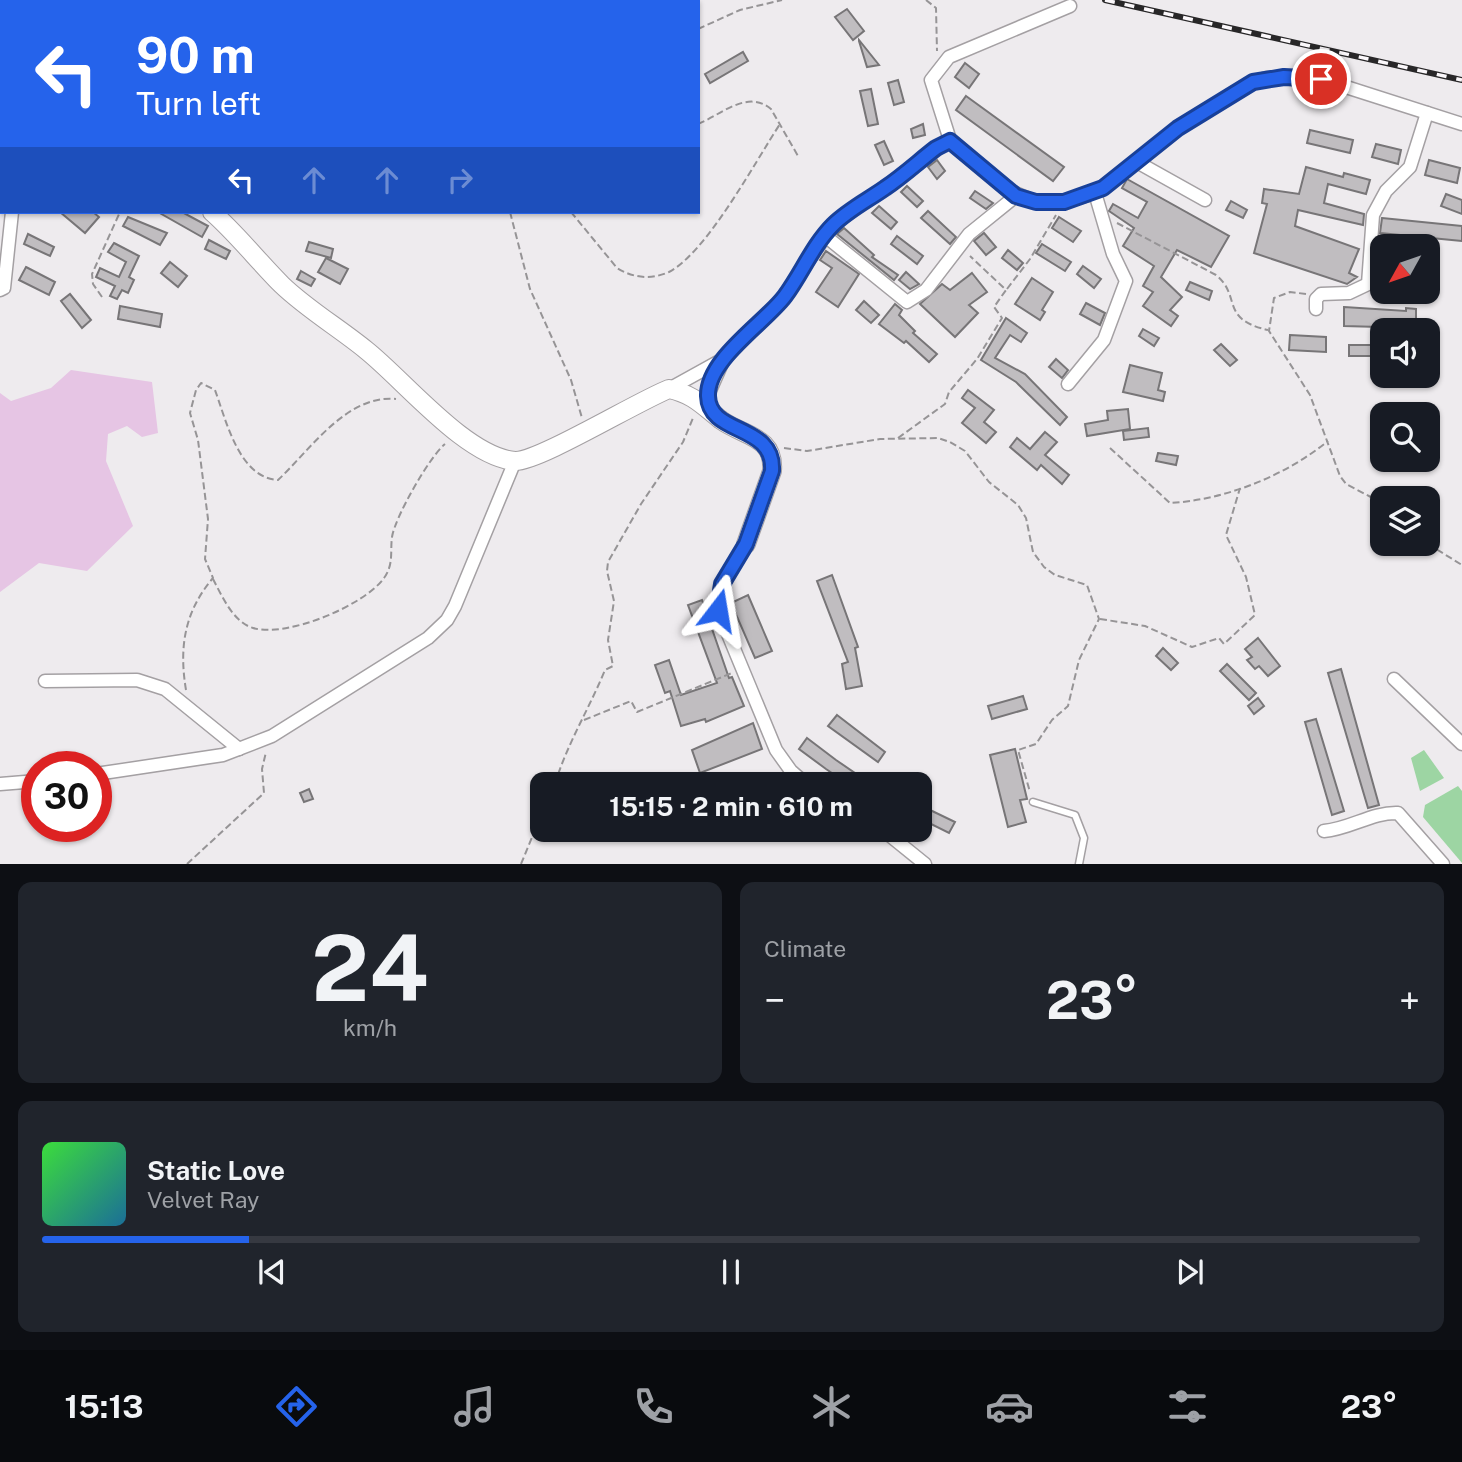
<!DOCTYPE html>
<html lang="en">
<head>
<meta charset="utf-8">
<style>
  :root { --surface:#171b24; --page:#20242c; --text:#f1f3f6; --muted:#9ea1a6; --line:#363941; --accent:#2563eb }
  body { margin:0; font-family:"Public Sans",sans-serif; background:var(--page); color:var(--text); height:100vh; display:flex; flex-direction:column; font-size:26px; white-space:nowrap }
  * { box-sizing:border-box; margin:0 }
  p { font-size:23px; color:var(--muted) }
  .icon { flex:none; width:38px; height:38px; fill:none; stroke:currentColor; stroke-width:2; stroke-linecap:round; stroke-linejoin:round }
  .map { position:relative; height:864px; overflow:hidden }
  .sheet { display:flex; flex-direction:column; gap:18px; padding:18px; background:#0d0f14; flex:1 }
  .sheet>* { flex:none }
  .guide { position:absolute; left:0px; top:0px; width:700px; height:214px; box-shadow:0 2px 5px #0004; background:#2563eb; color:#fff; overflow:hidden }
  .needle { width:46px; rotate:230deg }
  .buttons { position:absolute; left:1370px; top:234px; display:grid; gap:14px }
  .buttons a { display:grid; place-items:center; width:70px; height:70px; border-radius:14px; background:var(--surface); box-shadow:0 2px 5px #0004; font-size:35px }
  .speed { position:absolute; left:21px; top:751px; display:flex; gap:14px; font-size:35px; font-weight:700; text-align:center }
  .speed>* { display:grid; place-content:center; width:91px; height:91px; border-radius:50%; background:var(--surface); box-shadow:0 2px 5px #0004; line-height:1 }
  .speed .limit { border:10px solid #d22; background:#fff; color:#111 }
  .pin { position:absolute; display:grid; place-items:center; width:60px; height:60px; color:#fff; margin:-30px; border:4px solid #fff; border-radius:50%; box-shadow:0 2px 7px #0007 }
  .me { position:absolute; width:77px; margin:-38px; rotate:14deg; stroke-linejoin:round; filter:drop-shadow(0 0 5px #0008) }
  .turn { display:flex; align-items:center; gap:24px; height:147px; padding:0 21px; font-size:32px }
  .turn .icon { width:91px; height:91px; stroke-width:2.5 }
  .turn b { display:block; font-size:49px; line-height:60px }
  .lanes { display:flex; align-items:center; height:66px; padding:0 21px; background:#0003; justify-content:center; gap:35px; direction:ltr }
  .lanes .off { opacity:.35 }
  .big { font-size:52px; font-weight:700; line-height:1.1 }
  .sheet .widget { flex:1; display:flex; flex-direction:column; justify-content:center; gap:10px; min-width:0; padding:0 24px; border-radius:14px; background:var(--page) }
  .sheet .dial { align-items:center; gap:0 }
  .dial b { font-size:91px; line-height:1 }
  .song { display:flex; align-items:center; gap:21px }
  .cover { width:84px; height:84px; border-radius:10px; background:linear-gradient(135deg,hsl(120 70% 55%),hsl(200 70% 35%)) }
  .played { height:7px; border-radius:4px; background:linear-gradient(90deg,var(--accent) 15%,var(--line) 15%) }
  .keys { display:flex; justify-content:space-around; direction:ltr }
  .heat { display:flex; justify-content:space-between; align-items:center; font-size:38px; direction:ltr }
  .sheet .tiles { flex:1; display:grid; gap:18px; grid-template-columns:1fr 1fr }
  .widget:last-child { grid-column:span 2 }
  .trip { position:absolute; left:530px; top:772px; width:402px; height:70px; border-radius:14px; background:var(--surface); box-shadow:0 2px 5px #0004; font-weight:700; line-height:70px; text-align:center }
  .tabs { display:flex; height:112px; justify-content:space-around; align-items:center; background:#090b0e; color:var(--muted) }
  .tabs .icon { width:49px; height:49px }
  .tabs .on { color:var(--accent) }
  .tabs b { font-size:32px; color:var(--text) }
  .map>svg:first-child { display:block }
  .green { fill:#e6c5e4 }
  .water { fill:#9dd5a3 }
  .building { fill:#c0bdc0; stroke:#777577; stroke-width:2 }
  .lines { fill:none; stroke-linecap:round; stroke-linejoin:round }
  .lane-casing { stroke:#a4a0a3; stroke-width:9 }
  .street-casing { stroke:#a4a0a3; stroke-width:15 }
  .secondary-casing { stroke:#a4a0a3; stroke-width:20 }
  .path { stroke:#969496; stroke-width:2; stroke-dasharray:7 3.5; stroke-linecap:butt }
  .lane { stroke:#fff; stroke-width:6 }
  .street { stroke:#fff; stroke-width:12 }
  .secondary { stroke:#fff; stroke-width:18 }
  .rail-casing { stroke:#282728; stroke-width:6 }
  .rail { stroke:#fbf8fb; stroke-width:3.5; stroke-dasharray:10; stroke-linecap:butt }
  .route-casing { stroke:#184099; stroke-width:18 }
  .route { stroke:#2563eb; stroke-width:12 }
</style>
</head>
<body>
<div class="map">
<svg width="1462" height="864" viewBox="0 0 1462 864">
  <rect width="100%" height="100%" fill="#eeebee"/>
  <path class="green" d="M71,370L152,382L158,433L142,437L127,426L108,434L106,461L133,526L87,571L39,563L0,592V393L11,401L51,388Z"/>
  <g class="water">
    <path d="M1424,750L1444,778L1420,791L1411,758Z"/>
    <path d="M1458,786L1462,791V863L1423,817L1425,805Z"/>
  </g>
  <g class="building">
    <path d="M847,9L864,31L853,40L835,17Z"/>
    <path d="M859,41V40L879,65L867,67Z"/>
    <path d="M743,52L748,61L710,83L705,74Z"/>
    <path d="M965,63L979,74L969,88L955,77Z"/>
    <path d="M898,80L904,102L894,105L888,83Z"/>
    <path d="M871,89L878,124L868,126L860,91Z"/>
    <path d="M966,96L1064,167L1053,181L956,110Z"/>
    <path d="M923,124L925,135L913,138L911,129Z"/>
    <path d="M1310,130L1353,140L1350,153L1307,143Z"/>
    <path d="M884,141L893,161L884,165L875,145Z"/>
    <path d="M1376,144L1401,150L1398,164L1372,157Z"/>
    <path d="M937,160L945,171L937,179L928,167Z"/>
    <path d="M1429,160L1460,168L1457,183L1425,175Z"/>
    <path d="M1306,167L1343,177L1344,173L1370,180L1366,194L1328,184L1324,203L1364,214L1363,225L1298,210L1295,226L1359,249L1349,273L1357,277L1347,284L1254,253L1267,204L1262,203L1264,189L1299,194Z"/>
    <path d="M1127,179L1229,236L1211,267L1177,250L1161,277L1182,297L1170,310L1178,316L1171,326L1143,306L1153,292L1143,286L1154,266L1123,246L1134,228L1109,211L1113,204L1138,218L1147,202L1122,188Z"/>
    <path d="M907,186L923,201L917,207L901,192Z"/>
    <path d="M975,191L993,203L986,209L970,198Z"/>
    <path d="M1446,194L1462,200V214L1441,206Z"/>
    <path d="M1231,201L1247,210L1243,218L1226,210Z"/>
    <path d="M879,206L897,222L891,229L872,213Z"/>
    <path d="M928,211L956,237L950,244L921,218Z"/>
    <path d="M60,212H93L99,217L85,233Z"/>
    <path d="M158,212H182L208,226L202,237Z"/>
    <path d="M128,217L167,233L160,245L123,226Z"/>
    <path d="M1059,217L1081,231L1073,242L1052,228Z"/>
    <path d="M1382,218L1462,226V241L1380,233Z"/>
    <path d="M844,228L874,255L872,257L898,275L894,280L837,234Z"/>
    <path d="M984,233L996,247L986,255L974,241Z"/>
    <path d="M28,234L54,247L50,256L24,244Z"/>
    <path d="M897,236L923,256L917,264L891,244Z"/>
    <path d="M209,240L230,251L226,259L205,249Z"/>
    <path d="M309,242L333,249L331,258L306,251Z"/>
    <path d="M114,243L139,256L129,277L134,280L128,293L122,290L117,299L110,296L115,286L96,277L100,268L119,277L126,262L108,252Z"/>
    <path d="M1042,244L1071,262L1065,271L1036,253Z"/>
    <path d="M1008,250L1023,263L1017,270L1002,258Z"/>
    <path d="M826,251L859,274L838,307L816,292L832,268L820,260Z"/>
    <path d="M326,258L348,269L340,284L318,272Z"/>
    <path d="M170,262L187,276L178,287L161,273Z"/>
    <path d="M1083,266L1101,279L1094,288L1077,274Z"/>
    <path d="M26,267L55,282L49,295L19,280Z"/>
    <path d="M301,271L315,279L311,286L297,279Z"/>
    <path d="M906,272L919,284L910,289L899,280Z"/>
    <path d="M972,273L987,292L969,305L978,313L955,337L920,304L942,284L950,290Z"/>
    <path d="M1032,278L1053,292L1042,310L1045,312L1040,320L1015,304Z"/>
    <path d="M1190,282L1212,291L1209,300L1186,290Z"/>
    <path d="M70,294L91,320L82,328L61,301Z"/>
    <path d="M864,301L879,315L871,323L856,310Z"/>
    <path d="M1086,303L1105,313L1100,325L1080,314Z"/>
    <path d="M895,304L902,310L899,315L915,331L913,333L937,354L929,362L906,341L904,343L879,324Z"/>
    <path d="M120,306L162,314L160,327L118,319Z"/>
    <path d="M1344,307L1406,311V308L1416,309V328L1344,326Z"/>
    <path d="M1006,318L1027,333L1021,342L1010,335L995,358L1025,374L1067,417L1060,425L1016,382L981,360Z"/>
    <path d="M1143,329L1159,338L1154,346L1139,336Z"/>
    <path d="M1290,335L1326,337V352L1289,350Z"/>
    <path d="M1221,344L1237,360L1230,366L1214,350Z"/>
    <rect x="1349" y="345" width="33" height="11"/>
    <path d="M1056,359L1068,370L1062,378L1049,367Z"/>
    <path d="M1130,365L1162,373L1158,390L1165,392L1163,401L1123,392Z"/>
    <path d="M968,390L994,410L984,422L996,432L986,443L962,423L975,408L962,398Z"/>
    <path d="M1128,409L1130,429L1087,436L1085,424L1108,420L1107,411Z"/>
    <path d="M1148,428L1149,437L1124,440L1123,431Z"/>
    <path d="M1045,432L1057,442L1045,455L1069,475L1062,484L1041,465L1037,470L1010,447L1017,438L1030,449Z"/>
    <path d="M1158,453L1178,456L1176,465L1156,461Z"/>
    <path d="M832,575L858,647L855,648L862,686L846,689L842,664L848,662L817,581Z"/>
    <path d="M748,595L772,651L755,658L731,603Z"/>
    <path d="M702,600L729,678L732,677L744,706L706,722L705,719L681,726L670,691L665,693L655,665L669,660L681,695L717,683L688,605Z"/>
    <path d="M1258,638L1280,666L1268,676L1259,666L1255,669L1247,660L1252,657L1245,649Z"/>
    <path d="M1163,648L1178,663L1171,670L1156,656Z"/>
    <path d="M1227,664L1256,693L1249,700L1220,671Z"/>
    <path d="M1341,669L1379,805L1368,808L1328,673Z"/>
    <path d="M1023,696L1027,709L992,719L988,706Z"/>
    <path d="M1258,698L1264,706L1254,714L1248,706Z"/>
    <path d="M837,715L885,752L878,762L828,726Z"/>
    <path d="M1316,719L1344,811L1332,815L1305,722Z"/>
    <path d="M753,723L762,749L700,773L692,750Z"/>
    <path d="M807,738L836,760L871,784H848L826,769L799,749Z"/>
    <path d="M1015,749L1027,799L1020,800L1026,822L1008,827L990,755Z"/>
    <path d="M309,789L313,799L304,802L300,793Z"/>
    <path d="M928,809L955,822L949,833L923,820Z"/>
  </g>
  <g class="lines">
    <g class="lane-casing">
      <path id="lane" d="M1033,802L1075,815L1084,838L1079,864"/>
    </g>
    <g class="street-casing">
      <g id="street">
        <path d="M1070,6L949,57L931,80L950,140L1006,189L1036,202H1064L1095,193L1178,128L1253,82L1267,78L1321,79L1462,124"/>
        <path d="M0,57L2,55"/>
        <path d="M1137,162L1205,200"/>
        <path d="M824,235L907,302L926,290L969,234L1016,196"/>
        <path d="M0,290L4,288L12,212"/>
        <path d="M1316,309V299L1321,294L1349,293L1368,284L1373,215L1386,191L1410,167L1427,113"/>
        <path d="M1068,384L1104,340L1126,281L1113,254L1095,193"/>
        <path d="M669,389L725,358L778,305L833,225L950,140"/>
        <path d="M711,409L708,395L723,361"/>
        <path d="M746,544L722,584L718,610L776,750L791,771L806,784"/>
        <path d="M1394,679L1462,744"/>
        <path d="M45,681L137,680L165,689L239,749"/>
        <path d="M96,774L223,755L272,736L428,638L447,620L455,606L515,461"/>
        <path d="M0,784L37,781"/>
        <path d="M883,830L925,864"/>
        <path d="M1324,831C1350,829 1372,812 1398,813L1443,864"/>
      </g>
    </g>
    <g class="secondary-casing">
      <g id="secondary">
        <path d="M0,9L2,6"/>
        <path d="M0,44L2,46"/>
        <path d="M212,212C237,234 258,261 282,285C307,309 339,328 366,350C404,380 466,457 515,461C538,462 638,401 669,389C693,394 703,406 721,420C743,436 775,436 772,471L746,544"/>
      </g>
    </g>
    <g class="path">
      <path d="M926,0L936,8L937,51"/>
      <path d="M419,2L420,0"/>
      <path d="M595,2L596,0"/>
      <path d="M698,29L740,10L782,0"/>
      <path d="M698,124C721,115 747,89 771,109L798,156"/>
      <path d="M510,212L530,289L571,380L582,418"/>
      <path d="M571,212L617,268C633,278 651,280 669,272C707,252 755,162 780,124"/>
      <path d="M1117,223L1216,275C1242,296 1219,319 1268,330"/>
      <path d="M1007,289L1030,259L1056,215"/>
      <path d="M1306,294L1290,292L1274,298L1269,331L1310,395L1340,476L1346,484L1382,503"/>
      <path d="M102,297L93,284L92,274L120,212"/>
      <path d="M898,438L945,404L949,392L977,359L1002,318L994,307L1006,290L970,256"/>
      <path d="M784,448L807,451L880,439L938,438L950,442L965,451L989,482L1018,505L1026,518L1033,552L1044,567L1055,575L1087,585L1099,619L1079,660L1068,706L1052,720L1036,744L1018,750L1030,792"/>
      <path d="M1110,448L1170,503C1225,500 1285,476 1328,441"/>
      <path d="M1428,544L1462,565"/>
      <path d="M213,579C222,596 233,622 253,628C286,638 364,606 384,578C394,564 390,552 392,537C395,517 430,456 445,444"/>
      <path d="M1100,619L1145,626L1192,647L1219,638L1224,644L1255,615L1246,577L1226,535L1240,488"/>
      <path d="M186,690C179,648 184,612 213,578L205,559L208,519L198,440L190,413L196,390L201,383L215,390C226,420 239,478 278,480C310,450 347,394 396,399"/>
      <path d="M584,720L631,701L637,712L732,673"/>
      <path d="M555,784C567,744 589,709 605,670L613,666L608,640L614,601L607,571L608,562L641,504L683,442L693,418"/>
      <path d="M187,864L264,793L262,769L266,752"/>
      <path d="M521,864L542,813"/>
    </g>
    <use href="#lane" class="lane"/>
    <use href="#street" class="street"/>
    <use href="#secondary" class="secondary"/>
    <g class="rail-casing">
      <path id="rail" d="M1105,0L1462,80"/>
    </g>
    <use href="#rail" class="rail"/>
  </g>
  <g class="lines">
    <g class="route-casing">
      <path id="route" d="M718,610L722,584L746,544L772,471C775,423 709,436 708,396C707,359 765,323 785,296C802,273 813,245 833,225C848,210 868,200 885,188C903,176 919,161 936,148L950,141L1016,196L1036,202H1064L1103,188L1178,128L1253,82L1284,77L1321,79"/>
    </g>
    <use href="#route" class="route"/>
  </g>
</svg>
<div class="buttons">
<a><svg class="needle" viewBox="-14 -14 28 28"><path d="M0-13l5 13h-10z" fill="#e53935"/><path d="M0 13l5-13h-10z" fill="#9ea1a6"/></svg></a>
<a><svg class="icon" aria-label="sound" viewBox="0 0 24 24"><path d="M4 9h4l5-4v14l-5-4H4zM17 9q2 3 0 6"/></svg></a>
<a><svg class="icon" aria-label="search" viewBox="0 0 24 24"><circle cx="10" cy="10" r="6"/><path d="M15 15l6 6"/></svg></a>
<a><svg class="icon" aria-label="layers" viewBox="0 0 24 24"><path d="M12 4l9 5-9 5-9-5zM3 14l9 5 9-5"/></svg></a>
</div>
<div class="speed"><div class="limit">30</div></div>
<div class="pin" style="left:1321px;top:79px;background:#d93025"><svg class="icon" aria-label="arrive" viewBox="0 0 24 24"><path d="M6 21V4h12l-3 4 3 4H6"/></svg></div>
<svg class="me" style="left:718px;top:610px" viewBox="-20 -20 40 40"><path d="M0-17L14 15 0 8-14 15z" fill="#2563eb" stroke="#fff" stroke-width="4"/></svg>
<div class="trip">15:15 · 2 min · 610 m</div>
<div class="guide">
<div class="turn"><svg class="icon" aria-label="left" viewBox="0 0 24 24"><path d="M17 20v-9H6M10 6l-5 5 5 5"/></svg><div><b>90 m</b>Turn left</div></div>
<div class="lanes"><svg class="icon" aria-label="left" viewBox="0 0 24 24"><path d="M17 20v-9H6M10 6l-5 5 5 5"/></svg><svg class="icon off" aria-label="ahead" viewBox="0 0 24 24"><path d="M12 20V5M6 11l6-6 6 6"/></svg><svg class="icon off" aria-label="ahead" viewBox="0 0 24 24"><path d="M12 20V5M6 11l6-6 6 6"/></svg><svg class="icon off" aria-label="right" viewBox="0 0 24 24"><path d="M7 20v-9h11M14 6l5 5-5 5"/></svg></div>
</div>
</div>
<section class="sheet">
<div class="tiles">
<div class="widget dial"><b>24</b><p>km/h</p></div>
<div class="widget"><p>Climate</p>
<div class="heat"><a>−</a><b class="big">23°</b><a>+</a></div>
</div>
<div class="widget">
<div class="song"><i class="cover"></i><div><b>Static Love</b><p>Velvet Ray</p></div></div>
<div class="played"></div>
<div class="keys"><svg class="icon" aria-label="previous" viewBox="0 0 24 24"><path d="M18 5L8 12l10 7zM5 5v14"/></svg><svg class="icon" aria-label="pause" viewBox="0 0 24 24"><path d="M8 5v14M16 5v14"/></svg><svg class="icon" aria-label="next" viewBox="0 0 24 24"><path d="M6 5l10 7-10 7zM19 5v14"/></svg></div>
</div>
</div>
</section>
<nav class="tabs">
<b>15:13</b>
<svg class="icon on" aria-label="directions" viewBox="0 0 24 24"><path d="M12 3l9 9-9 9-9-9zM9 14v-3h6M13 9l2 2-2 2"/></svg>
<svg class="icon" aria-label="music" viewBox="0 0 24 24"><path d="M9 18V5l10-2v13"/><circle cx="6" cy="18" r="3"/><circle cx="16" cy="16" r="3"/></svg>
<svg class="icon" aria-label="phone" viewBox="0 0 24 24"><path d="M5 4h4l2 5-3 2q2 4 5 5l2-3 5 2v4C11 20 4 13 5 4z"/></svg>
<svg class="icon" aria-label="climate" viewBox="0 0 24 24"><path d="M12 3v18M4 7l16 10M4 17L20 7"/></svg>
<svg class="icon" aria-label="car" viewBox="0 0 24 24"><path d="M5 17H2v-5l4-1 3-4h7l3 4 3 1v5h-3M9 17h6M6 11h13"/><circle cx="7" cy="17" r="2"/><circle cx="17" cy="17" r="2"/></svg>
<svg class="icon" aria-label="filters" viewBox="0 0 24 24"><path d="M4 7h16M4 17h16"/><circle cx="9" cy="7" r="2"/><circle cx="15" cy="17" r="2"/></svg>
<b>23°</b>
</nav>
</body>
</html>
